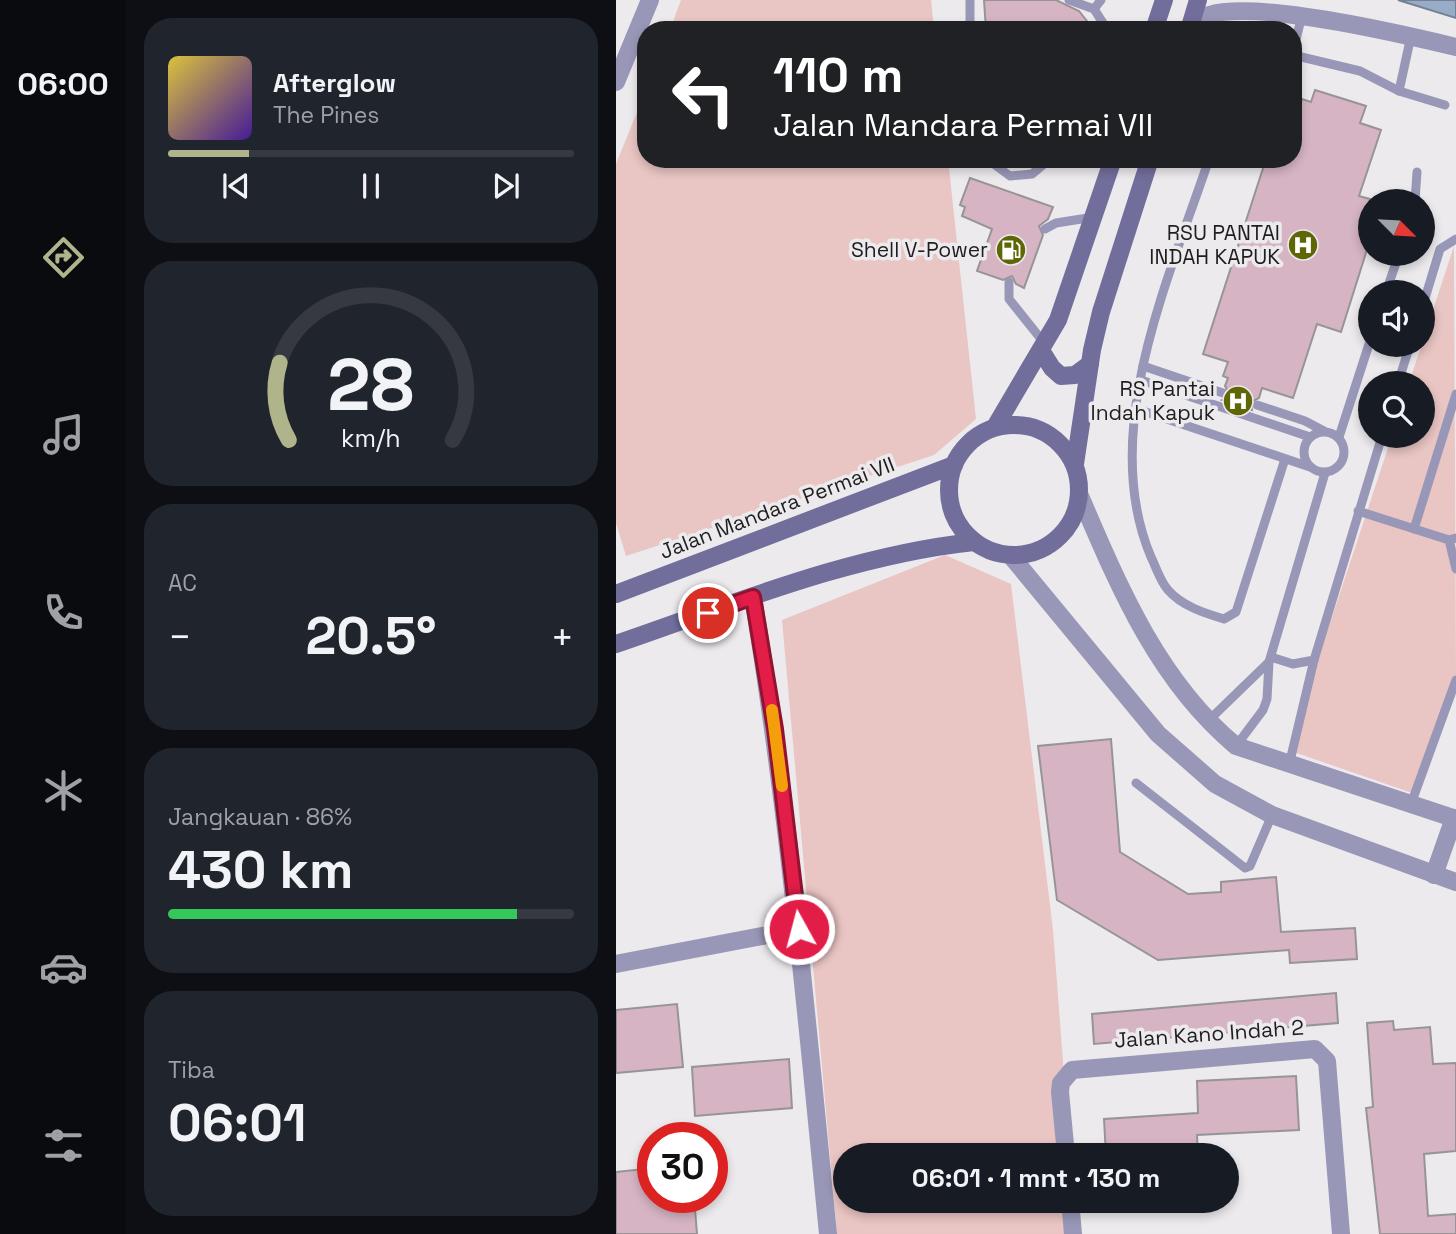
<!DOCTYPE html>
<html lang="id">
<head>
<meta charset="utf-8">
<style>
  :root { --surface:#171b24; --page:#20242c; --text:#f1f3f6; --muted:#9ea1a6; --line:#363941; --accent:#afb48a }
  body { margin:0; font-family:"Space Grotesk",sans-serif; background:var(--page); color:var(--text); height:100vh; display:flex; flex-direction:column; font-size:26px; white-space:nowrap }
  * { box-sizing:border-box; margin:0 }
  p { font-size:23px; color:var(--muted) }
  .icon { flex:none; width:38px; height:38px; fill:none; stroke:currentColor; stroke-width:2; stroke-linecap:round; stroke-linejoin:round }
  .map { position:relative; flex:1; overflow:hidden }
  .side { display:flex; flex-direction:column; gap:18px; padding:18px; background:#0d0f14; width:490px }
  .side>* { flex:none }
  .top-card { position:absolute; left:21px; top:21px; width:665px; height:147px; border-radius:28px; box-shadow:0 4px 10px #0003; background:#202124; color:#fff; overflow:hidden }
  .needle { width:46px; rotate:114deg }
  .tools { position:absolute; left:742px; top:189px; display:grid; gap:14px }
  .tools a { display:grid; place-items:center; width:77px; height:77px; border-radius:50%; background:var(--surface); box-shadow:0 4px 10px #0003; font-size:35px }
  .speed { position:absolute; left:21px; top:1122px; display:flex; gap:14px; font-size:35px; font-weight:700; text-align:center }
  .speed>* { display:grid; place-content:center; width:91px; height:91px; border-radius:50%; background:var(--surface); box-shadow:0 4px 10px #0003; line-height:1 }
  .speed .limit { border:10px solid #d22; background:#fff; color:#111 }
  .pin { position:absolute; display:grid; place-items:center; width:60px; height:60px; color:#fff; margin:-30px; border:4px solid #fff; border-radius:50%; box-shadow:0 2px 7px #0007 }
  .me { position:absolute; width:77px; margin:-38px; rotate:353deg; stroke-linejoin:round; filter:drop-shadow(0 0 5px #0008) }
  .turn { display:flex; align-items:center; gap:24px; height:147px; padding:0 21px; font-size:32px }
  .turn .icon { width:91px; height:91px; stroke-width:2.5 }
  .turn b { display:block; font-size:49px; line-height:60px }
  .big { font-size:52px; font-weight:600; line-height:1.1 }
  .side .tile { flex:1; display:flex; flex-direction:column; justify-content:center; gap:10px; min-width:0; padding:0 24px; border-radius:28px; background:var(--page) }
  .side .dial { align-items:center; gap:0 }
  .dial svg { height:182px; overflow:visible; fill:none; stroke:var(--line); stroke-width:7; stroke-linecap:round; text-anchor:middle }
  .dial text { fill:var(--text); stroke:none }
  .song { display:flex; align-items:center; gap:21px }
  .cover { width:84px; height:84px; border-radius:10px; background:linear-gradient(135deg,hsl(50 70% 55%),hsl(260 70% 35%)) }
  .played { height:7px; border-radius:4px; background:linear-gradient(90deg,var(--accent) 20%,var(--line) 20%) }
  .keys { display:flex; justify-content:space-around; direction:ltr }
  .heat { display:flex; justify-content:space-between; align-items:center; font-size:38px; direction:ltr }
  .charge { height:10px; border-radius:5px; background:linear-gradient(90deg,#34c759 86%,var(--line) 0) }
  .trip { position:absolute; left:217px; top:1143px; width:406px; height:70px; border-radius:35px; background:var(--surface); box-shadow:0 4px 10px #0003; font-weight:600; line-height:70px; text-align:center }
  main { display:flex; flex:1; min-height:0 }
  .tabs { display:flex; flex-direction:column; width:126px; justify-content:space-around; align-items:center; background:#090b0e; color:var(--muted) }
  .tabs .icon { width:49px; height:49px }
  .tabs .current { color:var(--accent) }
  .tabs b { font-size:32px; color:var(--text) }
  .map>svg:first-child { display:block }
  .green { fill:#e9c5c3 }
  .water { fill:#99acc7; stroke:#748195; stroke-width:2 }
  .building { fill:#d6b4c3; stroke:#979495; stroke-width:2 }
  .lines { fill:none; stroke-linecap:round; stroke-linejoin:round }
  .service { stroke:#9997b7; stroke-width:9 }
  .minor { stroke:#9997b7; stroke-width:18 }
  .tertiary { stroke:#9997b7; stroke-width:18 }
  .secondary { stroke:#726e9c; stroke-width:18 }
  .route-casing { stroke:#92132f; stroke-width:18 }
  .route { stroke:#e11d48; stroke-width:12 }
  .slow { stroke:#f59e0b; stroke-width:12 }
  .labels { text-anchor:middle; stroke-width:7; stroke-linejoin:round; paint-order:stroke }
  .poi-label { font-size:21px; fill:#1f1e1f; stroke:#eceaed; text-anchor:end }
  .street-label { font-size:21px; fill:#1f1e1f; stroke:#eceaed }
</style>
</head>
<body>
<main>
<nav class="tabs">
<b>06:00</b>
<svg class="icon current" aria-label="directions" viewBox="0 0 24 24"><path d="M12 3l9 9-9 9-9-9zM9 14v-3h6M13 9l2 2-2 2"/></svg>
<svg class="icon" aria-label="music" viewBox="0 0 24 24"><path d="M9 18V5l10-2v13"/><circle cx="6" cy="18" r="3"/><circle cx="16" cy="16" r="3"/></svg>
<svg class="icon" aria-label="phone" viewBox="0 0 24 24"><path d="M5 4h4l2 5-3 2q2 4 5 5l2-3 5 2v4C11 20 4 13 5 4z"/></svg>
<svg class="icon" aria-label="climate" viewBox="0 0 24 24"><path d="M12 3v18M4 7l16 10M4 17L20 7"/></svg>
<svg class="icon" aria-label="car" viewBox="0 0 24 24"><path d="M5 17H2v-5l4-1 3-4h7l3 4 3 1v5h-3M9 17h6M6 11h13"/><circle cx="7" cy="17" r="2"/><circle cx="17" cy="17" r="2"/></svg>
<svg class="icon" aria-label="filters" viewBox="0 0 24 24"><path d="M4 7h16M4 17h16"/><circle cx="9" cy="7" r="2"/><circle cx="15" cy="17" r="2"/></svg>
</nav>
<section class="side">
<div class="tile">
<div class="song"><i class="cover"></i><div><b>Afterglow</b><p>The Pines</p></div></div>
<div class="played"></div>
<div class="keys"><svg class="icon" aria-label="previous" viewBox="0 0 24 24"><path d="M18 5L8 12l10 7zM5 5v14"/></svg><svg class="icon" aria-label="pause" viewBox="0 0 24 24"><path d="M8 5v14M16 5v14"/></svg><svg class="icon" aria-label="next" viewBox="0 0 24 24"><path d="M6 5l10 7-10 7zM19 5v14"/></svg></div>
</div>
<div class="tile dial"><svg viewBox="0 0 100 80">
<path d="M14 69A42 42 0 1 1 86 69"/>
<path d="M14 69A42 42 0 0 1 10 35" stroke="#afb48a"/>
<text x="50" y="56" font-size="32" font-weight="700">28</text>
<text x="50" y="72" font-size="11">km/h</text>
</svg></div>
<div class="tile"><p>AC</p>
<div class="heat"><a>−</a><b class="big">20.5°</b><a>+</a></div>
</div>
<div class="tile"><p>Jangkauan · 86%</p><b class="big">430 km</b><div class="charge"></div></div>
<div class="tile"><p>Tiba</p><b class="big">06:01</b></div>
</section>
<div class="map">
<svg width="840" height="1234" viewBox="0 0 840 1234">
  <rect width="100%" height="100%" fill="#eceaed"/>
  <g class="green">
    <path d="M65,0H315L318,30H54Z"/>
    <path d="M30,90V159H332L360,419L318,455L10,556L0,523V164Z"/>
    <path d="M838,246L840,679L802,795L672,750L776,436H807V383H793Z"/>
    <path d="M329,555L395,584L437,930L454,1155H229V1200L457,1201L459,1234H221L166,620Z"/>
  </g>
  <path class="water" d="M782,0H840V18Z"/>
  <g class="building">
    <path d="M368,0H440L463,11L478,30H370Z"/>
    <path d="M699,90L750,106L744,123L765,130L743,196L754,199V240L725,332L701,324L677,398L646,388L643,398L635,402L636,410L606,400L614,395L609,386L612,378L607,376L612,362L587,354L650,159H677V104L683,106L686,99L695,102Z"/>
    <path d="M354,178L437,207L432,219L423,226L427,235L408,288L400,284L396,276L387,280L361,271L376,229L346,216L349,207L344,205Z"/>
    <path d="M495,739L504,852L572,894L605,892V882L660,877L665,932L739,928L741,959L674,963L673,950L542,960L441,900L422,746Z"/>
    <path d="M720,993L722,1023L478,1044L476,1014Z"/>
    <path d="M61,1004L67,1067L0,1073V1010Z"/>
    <path d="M777,1021L778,1030L814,1027L817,1064L840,1063V1151L808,1154L812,1216L840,1214V1234H764L750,1108L757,1107L751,1023Z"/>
    <path d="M173,1059L176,1108L79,1116L76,1067Z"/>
    <path d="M680,1076L683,1130L581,1135L582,1155H490L488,1119L582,1113L581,1081Z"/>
    <path d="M37,1168V1197H78L81,1234H0V1172Z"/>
  </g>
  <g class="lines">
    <g class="service">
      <path d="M453,0L478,9L487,23L485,30"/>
      <path d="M478,9L485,0"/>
      <path d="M354,30V0"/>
      <path d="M677,55L744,71L783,91L829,105"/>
      <path d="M681,56L678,48L686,15"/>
      <path d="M783,91L795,36"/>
      <path d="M371,159L394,176L416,174L434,159"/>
      <path d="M593,159C553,279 482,432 535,557C540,567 544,581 552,590C566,606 588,613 608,619L620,612L669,459"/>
      <path d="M799,201L801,172"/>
      <path d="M429,229L440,223L478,217"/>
      <path d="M393,282V299L429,344"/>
      <path d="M770,292L783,254"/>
      <path d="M807,305L824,249L840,239"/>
      <path d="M527,366L607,393"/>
      <path d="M525,380L694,437"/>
      <path d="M782,383L794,345"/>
      <path d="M641,405L689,421L708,431"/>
      <path d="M521,409L694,467"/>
      <circle cx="708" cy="452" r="20"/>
      <path d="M723,437L754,341"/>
      <path d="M742,511L833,540L840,538"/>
      <path d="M798,529L840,394"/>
      <path d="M833,540L840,569"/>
      <path d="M655,657L677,664L698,660L766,436"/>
      <path d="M591,722L653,662"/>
      <path d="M620,746L647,710L651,699L653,662L709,473"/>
      <path d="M673,765L698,660"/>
      <path d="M520,783L629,868L634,866L656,815"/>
      <path d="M795,804L840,680"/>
    </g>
    <g class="minor">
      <path d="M0,82L34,0"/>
      <path d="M464,496C503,587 542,681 620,746L840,819"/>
      <path d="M395,556L542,734L599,784L656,815L840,882"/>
      <path d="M137,597C172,808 191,1021 212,1234"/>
      <path d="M818,875L838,818"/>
      <path d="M0,964L183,929"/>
      <path d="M450,1155L444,1092L445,1083L456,1070L699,1049L711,1061L725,1234"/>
      <path d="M454,1200L457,1234"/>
    </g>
    <path class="tertiary" d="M575,26C581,22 587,17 593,15C642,0 786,34 840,47"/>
    <g class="secondary">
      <path d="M538,30L548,0"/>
      <path d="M573,30L582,0"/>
      <path d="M426,352L436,368L445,376L459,375L474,364"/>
      <circle cx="398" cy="490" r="65"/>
      <path d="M379,427L442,320L497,159"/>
      <path d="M459,464L476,350L485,312L534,159"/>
      <path d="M0,594L338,465"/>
      <path d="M0,644C117,604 235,555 358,542"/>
    </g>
  </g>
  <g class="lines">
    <g class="route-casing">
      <path id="route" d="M92,613L137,597L159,729L183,929"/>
    </g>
    <use href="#route" class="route"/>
    <path class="slow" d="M156,710L166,786"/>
  </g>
  <defs>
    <g id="hospital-disc" transform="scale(1.575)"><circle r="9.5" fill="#5e6606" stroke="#eceaed"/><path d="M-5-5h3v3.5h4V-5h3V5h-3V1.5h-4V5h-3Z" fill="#fff"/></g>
    <g id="fuel-disc" transform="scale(1.575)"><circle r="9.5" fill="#5e6606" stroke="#eceaed"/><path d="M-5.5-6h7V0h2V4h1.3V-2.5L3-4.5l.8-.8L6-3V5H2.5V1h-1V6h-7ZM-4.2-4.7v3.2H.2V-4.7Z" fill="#fff"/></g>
  </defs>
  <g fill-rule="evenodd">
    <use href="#hospital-disc" x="687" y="245"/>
    <use href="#fuel-disc" x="395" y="250"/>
    <use href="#hospital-disc" x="622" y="401"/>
  </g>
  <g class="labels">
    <g class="poi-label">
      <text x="664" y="240">RSU PANTAI<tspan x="664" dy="24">INDAH KAPUK</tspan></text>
      <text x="372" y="257">Shell V-Power</text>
      <text x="599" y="396">RS Pantai<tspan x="599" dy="24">Indah Kapuk</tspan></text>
    </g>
    <g class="street-label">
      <text transform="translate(161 508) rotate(-21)" y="7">Jalan Mandara Permai VII</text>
      <text transform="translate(593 1034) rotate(-4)" y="7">Jalan Kano Indah 2</text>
    </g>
  </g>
</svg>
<div class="tools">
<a><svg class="needle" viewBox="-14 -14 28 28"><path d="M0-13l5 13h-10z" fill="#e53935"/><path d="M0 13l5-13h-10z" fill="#9ea1a6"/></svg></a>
<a><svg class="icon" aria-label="sound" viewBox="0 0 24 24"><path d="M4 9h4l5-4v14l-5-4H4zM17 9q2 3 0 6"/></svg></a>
<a><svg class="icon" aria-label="search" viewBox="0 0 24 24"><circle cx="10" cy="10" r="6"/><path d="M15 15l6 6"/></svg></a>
</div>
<div class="speed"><div class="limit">30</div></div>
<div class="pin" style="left:92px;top:613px;background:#d93025"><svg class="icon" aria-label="arrive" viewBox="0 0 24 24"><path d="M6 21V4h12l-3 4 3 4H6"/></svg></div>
<svg class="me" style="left:183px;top:929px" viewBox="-20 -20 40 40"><circle r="17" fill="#e11d48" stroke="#fff" stroke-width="3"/><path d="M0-11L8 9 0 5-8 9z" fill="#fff"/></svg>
<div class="trip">06:01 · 1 mnt · 130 m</div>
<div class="top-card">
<div class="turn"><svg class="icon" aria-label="left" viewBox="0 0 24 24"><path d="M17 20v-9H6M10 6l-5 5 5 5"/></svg><div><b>110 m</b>Jalan Mandara Permai VII</div></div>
</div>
</div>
</main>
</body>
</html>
